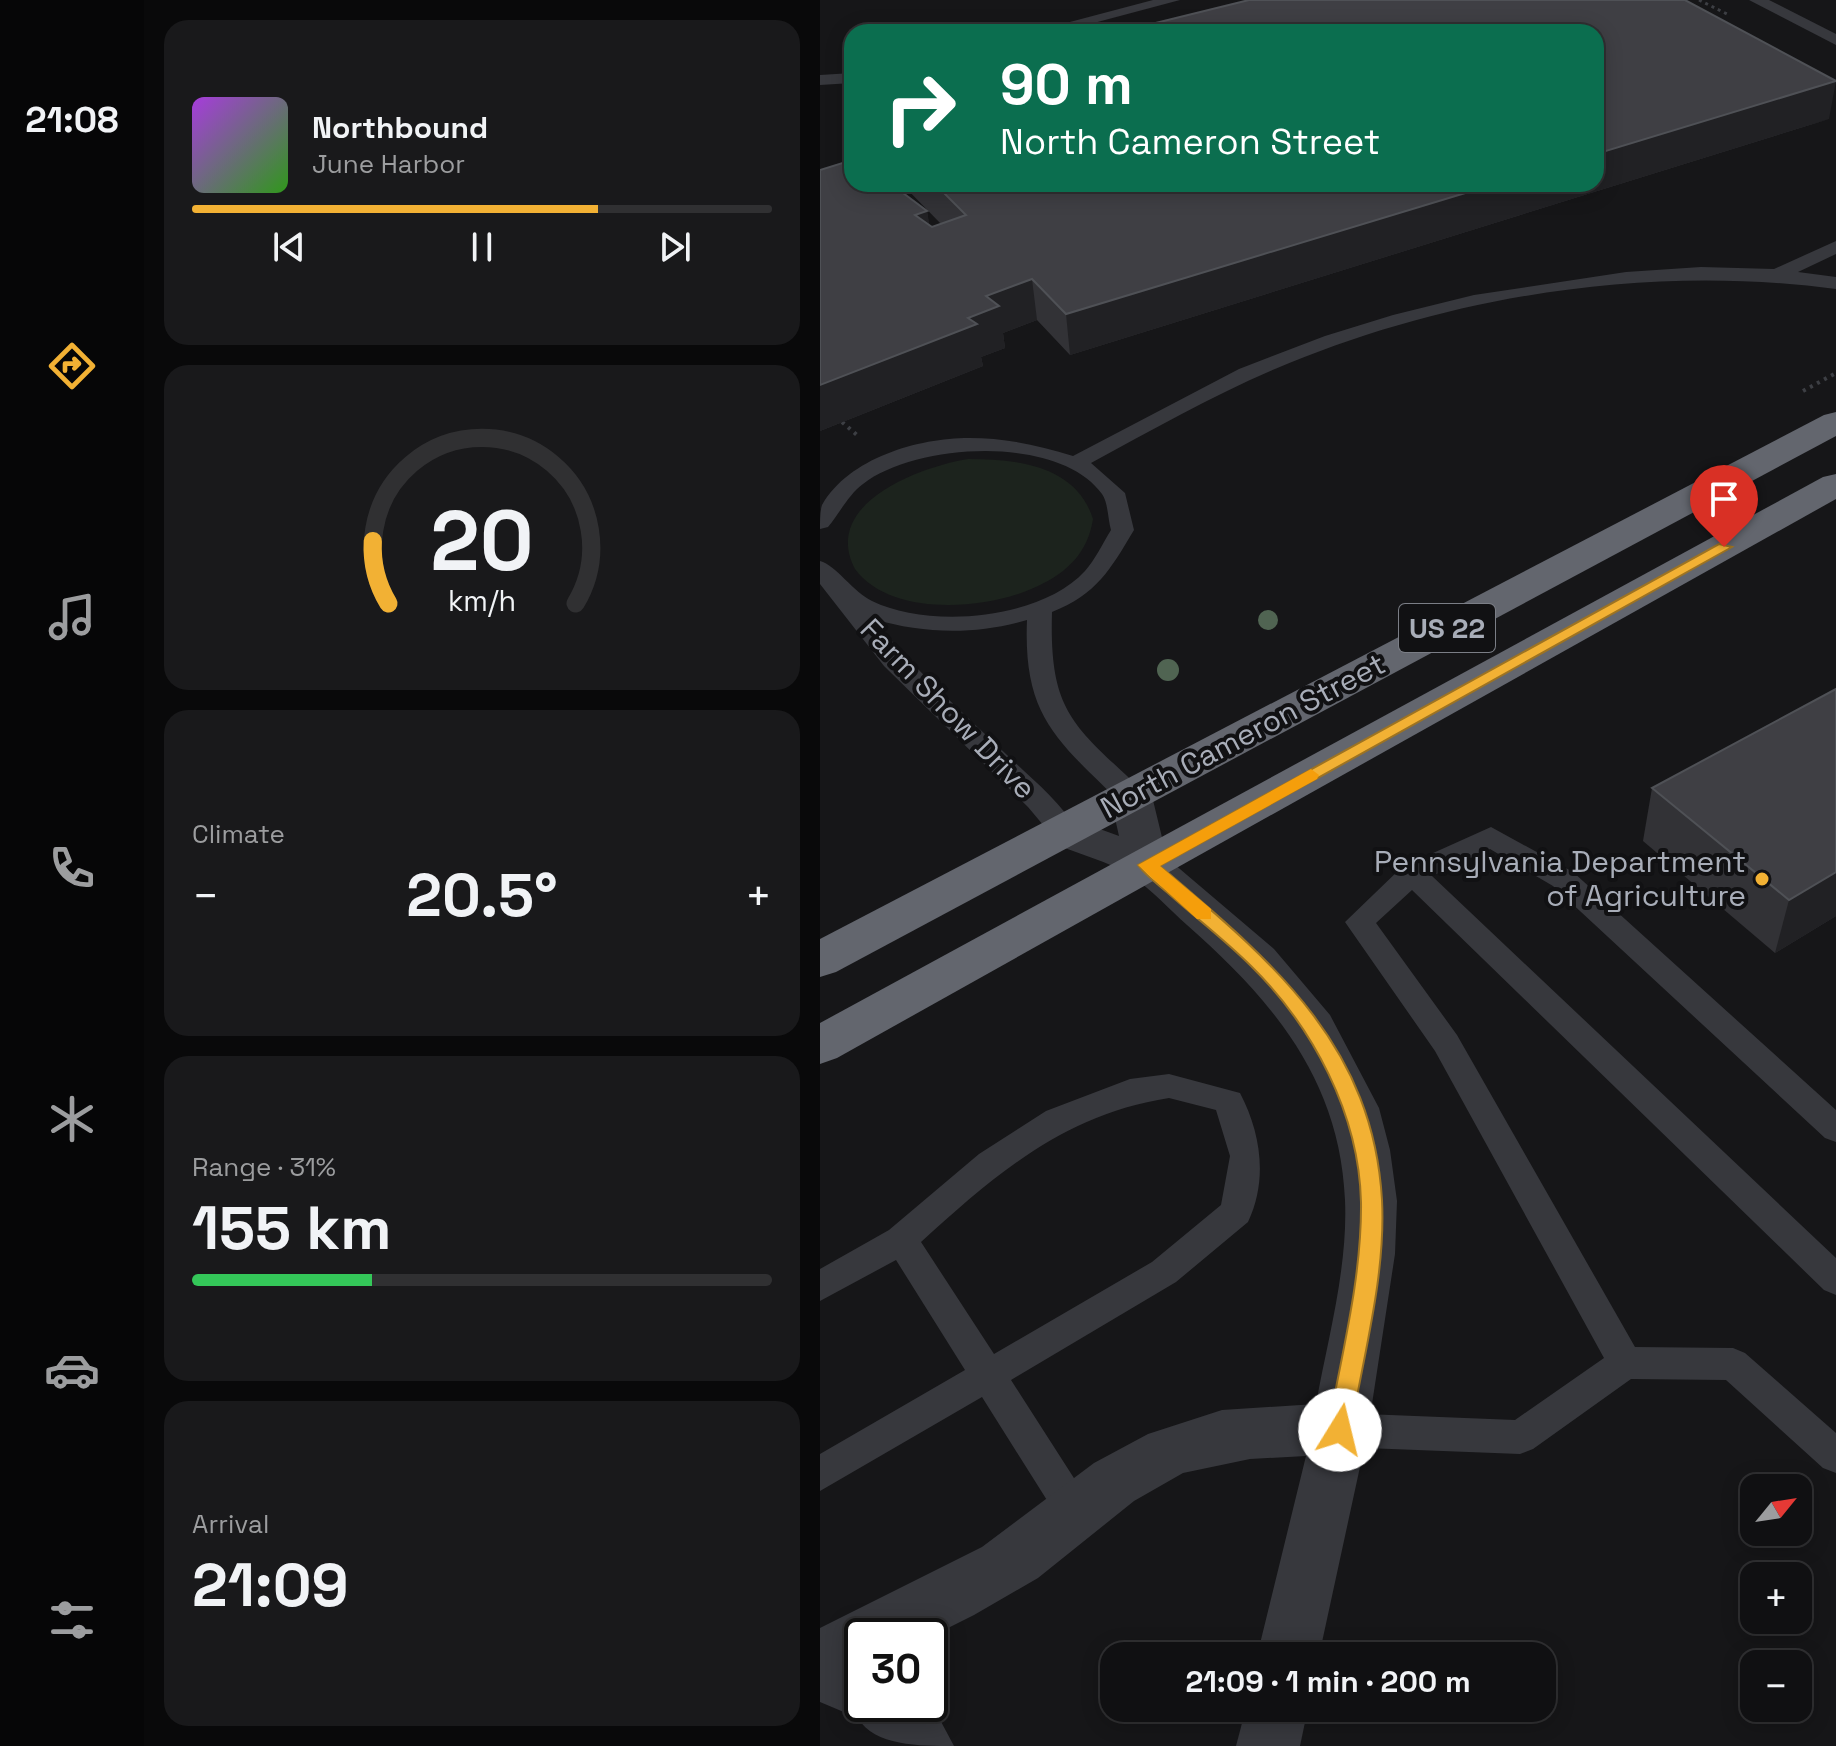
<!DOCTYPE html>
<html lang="en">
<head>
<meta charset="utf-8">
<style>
  :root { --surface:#101012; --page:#19191b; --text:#f1f3f6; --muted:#9c9d9f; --line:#303032; --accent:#f2b134 }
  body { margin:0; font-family:"Space Grotesk",sans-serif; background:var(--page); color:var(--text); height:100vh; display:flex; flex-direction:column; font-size:30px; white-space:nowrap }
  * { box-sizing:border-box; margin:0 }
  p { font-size:26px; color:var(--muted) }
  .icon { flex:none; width:44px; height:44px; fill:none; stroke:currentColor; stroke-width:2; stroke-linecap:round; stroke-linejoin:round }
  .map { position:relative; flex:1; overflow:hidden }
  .panel { display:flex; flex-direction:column; gap:20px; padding:20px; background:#09090a; width:676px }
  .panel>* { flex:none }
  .top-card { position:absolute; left:24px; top:24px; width:760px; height:168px; border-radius:24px; box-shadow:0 4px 20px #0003,0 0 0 2px var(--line); background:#0b6e4f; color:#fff; overflow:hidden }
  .needle { width:52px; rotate:60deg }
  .tools { position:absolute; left:920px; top:1474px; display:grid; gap:16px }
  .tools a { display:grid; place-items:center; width:72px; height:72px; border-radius:16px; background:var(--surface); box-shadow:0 4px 20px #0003,0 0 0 2px var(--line); font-size:40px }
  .speed { position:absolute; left:24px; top:1618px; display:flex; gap:16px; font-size:40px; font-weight:700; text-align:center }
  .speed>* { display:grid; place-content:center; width:104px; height:104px; border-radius:50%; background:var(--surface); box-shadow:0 4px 20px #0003,0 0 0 2px var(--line); line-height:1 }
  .speed .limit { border:4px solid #111; border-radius:12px; background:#fff; color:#111 }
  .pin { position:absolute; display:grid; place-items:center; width:68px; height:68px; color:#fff; margin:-82px -34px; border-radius:50% 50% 50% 0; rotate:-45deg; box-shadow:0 0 8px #0007 }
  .pin .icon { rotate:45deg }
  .me { position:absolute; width:88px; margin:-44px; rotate:9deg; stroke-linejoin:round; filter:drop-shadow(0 0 6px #0008) }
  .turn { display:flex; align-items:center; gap:28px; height:168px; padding:0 24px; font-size:36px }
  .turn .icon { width:104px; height:104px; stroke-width:2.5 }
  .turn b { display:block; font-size:56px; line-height:68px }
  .big { font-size:60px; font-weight:600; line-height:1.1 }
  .panel .card { flex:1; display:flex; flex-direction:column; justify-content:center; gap:12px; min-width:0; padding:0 28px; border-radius:24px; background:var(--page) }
  .panel .dial { align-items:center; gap:0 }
  .dial svg { height:208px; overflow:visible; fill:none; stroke:var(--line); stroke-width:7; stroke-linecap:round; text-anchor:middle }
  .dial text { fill:var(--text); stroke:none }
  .song { display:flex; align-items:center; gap:24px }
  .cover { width:96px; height:96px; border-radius:12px; background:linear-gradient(135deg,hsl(280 70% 55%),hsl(110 70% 35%)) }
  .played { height:8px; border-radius:4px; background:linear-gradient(90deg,var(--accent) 70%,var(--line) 70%) }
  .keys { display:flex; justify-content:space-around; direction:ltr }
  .heat { display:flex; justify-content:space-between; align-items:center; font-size:44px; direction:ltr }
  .charge { height:12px; border-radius:6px; background:linear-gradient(90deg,#34c759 31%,var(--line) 0) }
  .trip { position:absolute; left:280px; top:1642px; width:456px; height:80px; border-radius:24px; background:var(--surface); box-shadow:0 4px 20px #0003,0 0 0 2px var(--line); font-weight:600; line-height:80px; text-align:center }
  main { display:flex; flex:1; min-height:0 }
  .dock { display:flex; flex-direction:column; width:144px; justify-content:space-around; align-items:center; background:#060607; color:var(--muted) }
  .dock .icon { width:56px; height:56px }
  .dock .active { color:var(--accent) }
  .dock b { font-size:36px; color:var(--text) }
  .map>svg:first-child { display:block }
  .green { fill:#1c231d }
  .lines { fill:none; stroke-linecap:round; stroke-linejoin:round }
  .path-far1 { stroke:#3d3f44; stroke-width:3; stroke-dasharray:3 4; stroke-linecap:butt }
  .path { stroke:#3d3f44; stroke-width:4; stroke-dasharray:3 5; stroke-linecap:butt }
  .lane { fill:#37383d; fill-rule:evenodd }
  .street { fill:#37383d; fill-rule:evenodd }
  .highway { fill:#63666e; fill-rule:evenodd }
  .tree { fill:#506452 }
  .wall { fill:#323236 }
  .shaded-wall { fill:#212124 }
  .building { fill:#3f3f44; stroke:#4f5156; stroke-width:2 }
  .route { fill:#f2b134; stroke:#9d7322; stroke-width:2 }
  .slow { fill:#f59e0b }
  .poi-dot { fill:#f2b134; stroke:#111113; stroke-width:3 }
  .labels { text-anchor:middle; stroke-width:8; stroke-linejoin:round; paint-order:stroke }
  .shield { fill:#111113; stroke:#7b7e86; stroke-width:2 }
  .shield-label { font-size:28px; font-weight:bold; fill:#a8adb8 }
  .street-label { font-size:30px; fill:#a8adb8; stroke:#111113 }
  .poi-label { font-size:30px; fill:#a8adb8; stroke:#111113; text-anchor:end }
</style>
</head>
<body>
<main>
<nav class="dock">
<b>21:08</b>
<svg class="icon active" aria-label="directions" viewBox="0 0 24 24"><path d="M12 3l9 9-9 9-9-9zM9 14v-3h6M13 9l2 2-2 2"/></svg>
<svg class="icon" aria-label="music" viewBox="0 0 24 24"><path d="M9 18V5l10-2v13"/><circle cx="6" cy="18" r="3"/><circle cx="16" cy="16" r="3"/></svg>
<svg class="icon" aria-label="phone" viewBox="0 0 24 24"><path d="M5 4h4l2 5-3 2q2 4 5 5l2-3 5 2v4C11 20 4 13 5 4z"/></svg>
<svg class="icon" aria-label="climate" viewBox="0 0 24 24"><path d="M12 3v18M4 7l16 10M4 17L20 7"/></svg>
<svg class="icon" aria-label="car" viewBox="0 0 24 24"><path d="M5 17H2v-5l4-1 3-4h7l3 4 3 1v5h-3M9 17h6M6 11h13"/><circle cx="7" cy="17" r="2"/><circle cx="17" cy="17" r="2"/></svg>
<svg class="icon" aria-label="filters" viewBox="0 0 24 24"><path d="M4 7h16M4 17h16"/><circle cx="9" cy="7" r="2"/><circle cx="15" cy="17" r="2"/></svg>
</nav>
<section class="panel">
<div class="card">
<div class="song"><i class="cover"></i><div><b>Northbound</b><p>June Harbor</p></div></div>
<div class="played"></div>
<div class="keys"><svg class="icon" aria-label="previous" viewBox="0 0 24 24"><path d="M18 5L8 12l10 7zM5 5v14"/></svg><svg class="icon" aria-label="pause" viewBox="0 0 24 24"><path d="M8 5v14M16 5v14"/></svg><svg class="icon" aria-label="next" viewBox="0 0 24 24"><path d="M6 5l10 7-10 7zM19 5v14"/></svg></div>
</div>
<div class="card dial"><svg viewBox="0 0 100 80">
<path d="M14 69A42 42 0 1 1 86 69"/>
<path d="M14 69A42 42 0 0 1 8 45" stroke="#f2b134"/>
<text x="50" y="56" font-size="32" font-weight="700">20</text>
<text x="50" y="72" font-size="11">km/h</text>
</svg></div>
<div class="card"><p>Climate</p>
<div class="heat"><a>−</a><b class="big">20.5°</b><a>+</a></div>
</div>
<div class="card"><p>Range · 31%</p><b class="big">155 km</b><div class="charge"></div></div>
<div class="card"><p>Arrival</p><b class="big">21:09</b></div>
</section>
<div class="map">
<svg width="1016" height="1746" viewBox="0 0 1016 1746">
  <rect width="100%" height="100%" fill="#161618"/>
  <path class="green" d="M148,459C197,459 256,465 273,519C268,552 248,572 218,586C169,610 71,618 35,569C0,502 104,466 148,459Z"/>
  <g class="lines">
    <path class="path-far1" d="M879,0L907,14"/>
    <g class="path">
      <path d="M983,391L1016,373"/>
      <path d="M22,422L37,435"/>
    </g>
    <g class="lane">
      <path d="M333,0H360L240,32H212Z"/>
      <path d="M929,0H949L1016,34V45Z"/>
      <path d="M32,73V83L0,85V75Z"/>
      <path d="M1016,241V254L978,272L1016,277V289C829,264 630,295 455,369C392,396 332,430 271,463L305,493L314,530C290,570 277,594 232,612C229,712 253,725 321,789L324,796L321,803H301C237,740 203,717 207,620C155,635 105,634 53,619C93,668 141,711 187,755C211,778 240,801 258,831L254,838L244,841L234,838L208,807L64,666L0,584V561C16,565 33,592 52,601C109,629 220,620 265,571C275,560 283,543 291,530C288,520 288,502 282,494C239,434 96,443 43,484C29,494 19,514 8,527L0,529C0,521 0,511 2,505C29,458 98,438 149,438C185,438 218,445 253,456L419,369L505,336L573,315L654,295L806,272L881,267L954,269Z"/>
      <path d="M671,827L753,872L1016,1110V1142L1005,1138L733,886L670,849L612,876L1016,1258V1295L1004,1290L592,890L556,923L637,1035L815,1347L913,1348L925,1353L1016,1433V1473L1003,1468L906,1380L811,1379L713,1449L700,1454L520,1447L507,1442L502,1430L507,1418L520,1413L695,1420L784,1358L615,1051L525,922L582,867Z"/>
      <path d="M349,1074L420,1093C441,1133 448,1180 428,1222L356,1282L191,1380L268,1500L274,1512L268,1524L255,1530L242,1524L162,1397L0,1491V1454L145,1370L76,1260L0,1301V1269L69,1230L159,1154L226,1111L310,1079ZM349,1098L396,1110L410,1156L401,1205L332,1262L174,1354L101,1242C176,1174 245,1114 349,1098Z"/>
    </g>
    <g class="street">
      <path d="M311,781L326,786L332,796L347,858L454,949L510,1015L559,1108L570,1150L577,1201L575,1254L548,1430L499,1656H437L486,1456L430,1459L363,1473L314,1501L218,1578L154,1615L110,1637L42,1636V1704H110V1701L134,1746C100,1746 54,1746 38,1718L0,1702V1628L162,1547L274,1463L328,1434L402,1410L496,1404C508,1338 528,1267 525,1200C520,1080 453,1001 367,925C350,910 332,890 313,877C289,861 255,853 229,842L222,831L229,820L244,816L299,836L290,796L296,786Z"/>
      <path d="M426,1708H488L480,1746H416Z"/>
    </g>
    <g class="highway">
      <path d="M1016,412V436L16,972L0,977V939L1004,415Z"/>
      <path d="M1016,474V499L17,1058L0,1064V1023L1003,477Z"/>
    </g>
  </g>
  <g class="tree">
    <circle cx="448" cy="620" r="10"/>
    <circle cx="348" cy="670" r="11"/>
  </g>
  <g class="wall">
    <path d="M1009,119L250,355L217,320L183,333L185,348L161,357L163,366L0,431L107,211L109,225L112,227L121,224L82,184H776Z"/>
    <path d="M832,788L1016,916L955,953L823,841Z"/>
  </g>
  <g class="shaded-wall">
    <path d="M1016,81L1009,119L250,355L246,314L675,184H776V154Z"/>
    <path d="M107,211L114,251L95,215Z"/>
    <path d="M212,279L217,320L183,333L185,348L161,357L163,366L0,431V385L148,318L166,296Z"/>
    <path d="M1016,872V916L955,953L969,900Z"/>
  </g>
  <g class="building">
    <path d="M429,0H865L1016,81L776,154V32H299Z"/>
    <path d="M32,160V184H71L107,211L95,215L112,227L146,215L115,184H675L246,314L212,279L166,296L179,306L148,318L157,324L0,385V170Z"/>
    <path d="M1016,689V872L969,900L832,788Z"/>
  </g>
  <path class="route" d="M899,544L912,547L340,866C450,960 553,1043 562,1200C566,1276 543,1356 531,1430L528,1437L520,1441L511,1437L508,1430C521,1356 542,1278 541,1202C539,1114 493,1027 431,966C405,940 376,918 349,894C339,885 326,876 318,865Z"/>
  <path class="slow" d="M491,769L499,775L497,779L340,866L391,909V919H377L318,865Z"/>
  <circle class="poi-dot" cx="942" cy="879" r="8"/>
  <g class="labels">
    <rect class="shield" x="579" y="604" width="96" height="48" rx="6"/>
    <g class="shield-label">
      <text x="627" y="638">US 22</text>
    </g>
    <g class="street-label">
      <text transform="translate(128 709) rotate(46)" y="10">Farm Show Drive</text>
      <text transform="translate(423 736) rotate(-28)" y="10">North Cameron Street</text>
    </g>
    <g class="poi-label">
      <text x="926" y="872">Pennsylvania Department<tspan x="926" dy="34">of Agriculture</tspan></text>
    </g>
  </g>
</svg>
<div class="tools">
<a><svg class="needle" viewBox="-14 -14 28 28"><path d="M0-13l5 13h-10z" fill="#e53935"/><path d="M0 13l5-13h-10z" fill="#9c9d9f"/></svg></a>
<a>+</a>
<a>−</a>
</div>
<div class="speed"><div class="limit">30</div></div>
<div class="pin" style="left:904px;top:547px;background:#d93025"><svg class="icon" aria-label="arrive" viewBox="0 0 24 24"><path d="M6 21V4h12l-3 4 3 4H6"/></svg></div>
<svg class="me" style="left:520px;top:1430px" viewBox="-20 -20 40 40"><circle r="19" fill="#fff"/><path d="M0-13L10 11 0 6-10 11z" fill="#f2b134"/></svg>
<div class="trip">21:09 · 1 min · 200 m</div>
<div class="top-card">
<div class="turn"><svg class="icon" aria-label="right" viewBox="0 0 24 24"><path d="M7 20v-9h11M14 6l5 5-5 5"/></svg><div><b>90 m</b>North Cameron Street</div></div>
</div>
</div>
</main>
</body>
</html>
